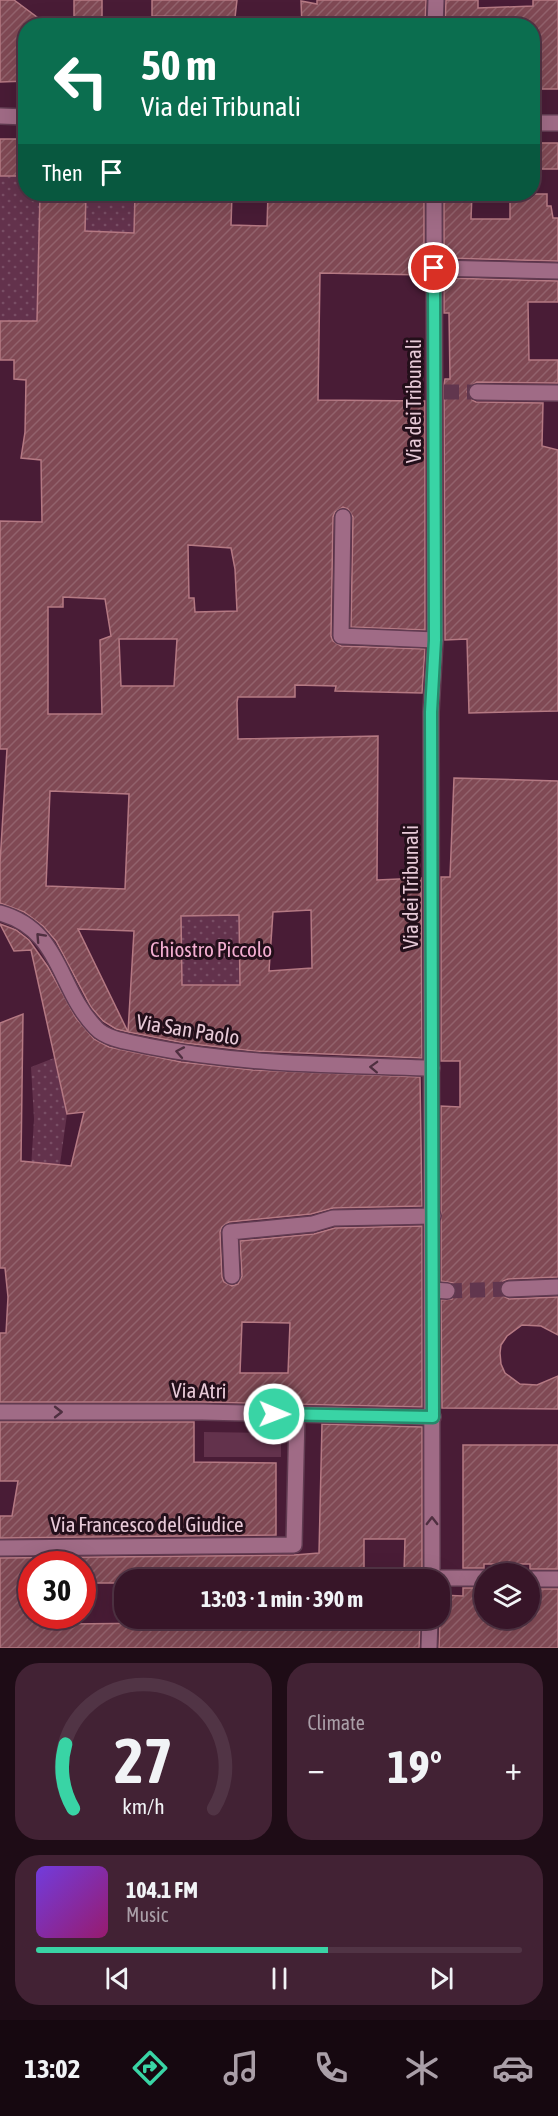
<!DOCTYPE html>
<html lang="en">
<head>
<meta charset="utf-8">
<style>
  :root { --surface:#371528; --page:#422234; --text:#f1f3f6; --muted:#aa9fa8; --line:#513445; --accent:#39d4a5 }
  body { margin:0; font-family:"Asap Condensed",sans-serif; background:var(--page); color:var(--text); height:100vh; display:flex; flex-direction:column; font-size:22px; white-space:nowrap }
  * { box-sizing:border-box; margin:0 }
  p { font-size:20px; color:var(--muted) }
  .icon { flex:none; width:33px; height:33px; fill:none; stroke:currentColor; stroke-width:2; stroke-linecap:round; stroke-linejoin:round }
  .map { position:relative; height:1648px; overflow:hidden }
  .side { display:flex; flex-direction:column; gap:15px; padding:15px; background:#1e0c16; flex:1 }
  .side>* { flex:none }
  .top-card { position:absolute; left:18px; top:18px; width:522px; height:183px; border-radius:24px; box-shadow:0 6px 24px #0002,0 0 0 2px var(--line); background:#0b6e4f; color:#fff; overflow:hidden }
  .controls { position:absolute; left:474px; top:1563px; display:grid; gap:12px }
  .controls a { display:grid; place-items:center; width:66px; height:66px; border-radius:50%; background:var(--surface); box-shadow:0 6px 24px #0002,0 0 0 2px var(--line); font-size:30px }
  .speed { position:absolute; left:18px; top:1551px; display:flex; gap:12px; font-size:30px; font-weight:700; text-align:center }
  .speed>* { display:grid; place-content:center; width:78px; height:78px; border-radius:50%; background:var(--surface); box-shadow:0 6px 24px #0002,0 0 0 2px var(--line); line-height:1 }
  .speed .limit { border:9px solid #d22; background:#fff; color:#111 }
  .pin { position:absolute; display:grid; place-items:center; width:51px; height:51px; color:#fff; margin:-26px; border:3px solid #fff; border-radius:50%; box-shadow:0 2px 6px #0007 }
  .me { position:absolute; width:66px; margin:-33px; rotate:91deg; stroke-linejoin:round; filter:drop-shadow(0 0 4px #0008) }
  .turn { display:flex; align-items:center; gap:21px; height:126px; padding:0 24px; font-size:27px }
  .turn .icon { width:78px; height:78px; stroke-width:2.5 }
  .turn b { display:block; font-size:42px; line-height:51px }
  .then { display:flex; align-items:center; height:57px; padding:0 24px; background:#0003; gap:12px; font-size:22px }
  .big { font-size:45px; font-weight:700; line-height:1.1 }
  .side .card { flex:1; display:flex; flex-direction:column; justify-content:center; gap:9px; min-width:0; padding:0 21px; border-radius:24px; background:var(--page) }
  .side .dial { align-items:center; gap:0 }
  .dial svg { height:156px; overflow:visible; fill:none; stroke:var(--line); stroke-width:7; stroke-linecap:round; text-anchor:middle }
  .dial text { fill:var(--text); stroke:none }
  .song { display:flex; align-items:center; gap:18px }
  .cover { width:72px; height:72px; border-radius:9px; background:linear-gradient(135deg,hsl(260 70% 55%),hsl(320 70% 35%)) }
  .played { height:6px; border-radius:3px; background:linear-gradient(90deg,var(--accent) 60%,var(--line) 60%) }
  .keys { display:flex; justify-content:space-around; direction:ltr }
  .heat { display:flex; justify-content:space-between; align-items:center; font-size:33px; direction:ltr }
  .side .tiles { flex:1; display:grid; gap:15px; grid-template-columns:1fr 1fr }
  .card:last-child { grid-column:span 2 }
  .trip { position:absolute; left:114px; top:1569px; width:336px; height:60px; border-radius:24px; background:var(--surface); box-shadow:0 6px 24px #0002,0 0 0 2px var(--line); font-weight:700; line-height:60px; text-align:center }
  .dock { display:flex; height:96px; justify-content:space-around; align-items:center; background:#160810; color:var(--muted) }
  .dock .icon { width:42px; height:42px }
  .dock .current { color:var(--accent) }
  .dock b { font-size:27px; color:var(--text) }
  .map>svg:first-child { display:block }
  .grass { fill:url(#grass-dots) }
  .park { fill:#63324c }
  .building { fill:url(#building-hatch); stroke:#b57983; stroke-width:1.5; fill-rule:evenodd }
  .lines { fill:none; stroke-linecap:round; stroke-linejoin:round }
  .pedestrian-tunnel { stroke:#61364e; stroke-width:15; stroke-dasharray:15 8; stroke-linecap:butt }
  .pedestrian-casing { stroke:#613b51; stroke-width:18 }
  .minor-casing { stroke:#613b51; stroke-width:18 }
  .pedestrian { stroke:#a06b86; stroke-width:15 }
  .minor { stroke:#a06b86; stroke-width:15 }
  .oneway { stroke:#4f2f40 }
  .route-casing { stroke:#258a6b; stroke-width:15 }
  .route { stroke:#39d4a5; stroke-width:10 }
  .labels { text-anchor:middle; stroke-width:6; stroke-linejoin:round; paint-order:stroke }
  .street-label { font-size:21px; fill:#e8cad8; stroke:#230f1a }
  .park-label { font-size:21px; fill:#f4afd2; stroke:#230f1a }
</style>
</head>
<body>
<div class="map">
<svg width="558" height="1648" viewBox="0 0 558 1648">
  <defs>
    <pattern id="grass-dots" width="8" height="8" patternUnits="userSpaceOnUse" patternTransform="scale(1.5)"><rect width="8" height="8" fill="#63324c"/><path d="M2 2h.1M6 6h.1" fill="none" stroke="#794e65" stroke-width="1.8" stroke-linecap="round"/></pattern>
    <pattern id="building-hatch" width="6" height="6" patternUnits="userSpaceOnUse" patternTransform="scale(1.5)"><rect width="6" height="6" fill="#804954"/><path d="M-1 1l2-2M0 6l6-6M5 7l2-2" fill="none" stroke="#92626c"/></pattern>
  </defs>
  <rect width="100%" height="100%" fill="#491c36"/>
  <g class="grass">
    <path d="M0,176H25L26,194H40L37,321H0Z"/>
    <path d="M86,194H135L134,233L85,232Z"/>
    <path d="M239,915L240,985H182L181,916Z"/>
    <path d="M54,1058L67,1114L60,1164H50L47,1188L30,1186L34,1119L31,1067Z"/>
  </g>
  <path class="park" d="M204,1432L281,1433V1457H204Z"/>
  <g class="building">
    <path d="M0,0H14L49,26H26V81L0,82Z"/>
    <rect x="74" y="0" width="28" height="26"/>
    <path d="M152,0H237L234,26H214V17L152,16Z"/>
    <path d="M317,0H426L425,26H302L301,1L317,4Z"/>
    <path d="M446,0H478V8L533,6V0H558V89H532V26H445Z"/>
    <rect x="0" y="139" width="26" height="37"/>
    <rect x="532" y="143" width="26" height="26"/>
    <path d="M40,194H86L85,231L134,233L135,194H232L231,225L267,226L268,194H424V275L320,273L318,400L425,401V630L351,627L353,517L348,509L343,507L335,512L333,517L331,636L333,641L341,646L425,649L422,693L335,691L336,686L295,685V697H238L237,702L238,739L378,736L377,880L421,878L422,1058L254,1051L184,1043L128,1032L134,931L78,929L128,1032L116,1029L103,1021L91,1007L56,941L43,926L24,912L0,903V863L7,749H0V521L42,522L41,460L21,458L25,432L26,380L14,379V360H0V321H37ZM188,545L231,548L235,569L237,611L195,612L194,598H189ZM63,597L105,599L111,636L100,640L102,714H48V607H63ZM119,639H177L174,686H121ZM50,791L129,794L125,889L46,886ZM311,910L312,968L269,971L273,912ZM239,915L240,985H182L181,916Z"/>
    <path d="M444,194H472L471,219H510V194H547V206H551L553,218H558V261L444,258Z"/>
    <path d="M444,278L558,281V302H528L529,360H558V383L477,382L469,387L467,392L472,400L476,402L543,403L542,446L558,450V711L469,713L467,639L445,640L444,384L445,379H450L449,313H444Z"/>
    <path d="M454,778L558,781V1277L508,1279L503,1281L499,1289L501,1295L509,1299L558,1297V1335L541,1326L522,1325L507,1336L501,1345L500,1353L501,1364L505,1373L520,1384L537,1385L558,1376V1409L442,1408L441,1300L452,1299L457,1291L453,1283L441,1281V1106L460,1107V1061H441V877H450Z"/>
    <path d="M0,924L16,930L29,940L48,967L76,1018L94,1039L109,1047L181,1062L253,1070L420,1077L422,1206L333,1208L311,1214L229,1222L222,1227L220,1232L222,1277L224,1282L232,1286L238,1284L242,1276L240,1241L314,1234L335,1228L422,1226V1407L202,1402H0V1333H6L8,1297L5,1268H0V1023L23,1014L21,1161L71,1166L84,1112L67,1114L31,950L14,951ZM242,1322L290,1323L288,1373H240Z"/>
    <path d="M0,1422H194V1462L276,1463V1535L0,1538V1516H12L18,1481H0Z"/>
    <path d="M322,1424L422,1427V1573H404L405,1539H364V1580H124V1583H82V1564H32V1616H65V1624L167,1623V1618H363V1627L420,1628L419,1648H0V1558L294,1555L319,1553Z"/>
    <path d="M463,1445H558V1569H530V1564H484V1568H463Z"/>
    <path d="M463,1588H484V1618H530V1589H558V1648H439L441,1595L463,1596Z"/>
  </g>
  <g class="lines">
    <g class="pedestrian-tunnel">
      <path d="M444,392H477"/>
      <path d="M447,1291L509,1289"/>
    </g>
    <g class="pedestrian-casing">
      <g id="pedestrian">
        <path d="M434,268L558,271"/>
        <path d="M477,392L558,393"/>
        <path d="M343,517L341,636L435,640"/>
        <path d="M0,913C62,930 57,988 96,1028C107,1040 131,1042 147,1046C241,1065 337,1065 432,1068"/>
        <path d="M232,1276L230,1232L313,1224L333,1218L433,1216"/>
        <path d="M509,1289L558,1287"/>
        <path d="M433,1290L447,1291"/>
        <path d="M0,1548L294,1545L297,1414"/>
        <path d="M432,1578H484"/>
        <path d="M530,1579H558"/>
      </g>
    </g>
    <g class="minor-casing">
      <g id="minor">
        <path d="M435,26L436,0"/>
        <path d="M0,116L26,117"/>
        <path d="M532,123H558"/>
        <path d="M0,1412H202L433,1417"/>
        <path d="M432,1580L431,712L435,640L434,194"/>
        <path d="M429,1648L430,1618"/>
      </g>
    </g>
    <use href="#pedestrian" class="pedestrian"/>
    <use href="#minor" class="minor"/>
  </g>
  <defs><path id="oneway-chevron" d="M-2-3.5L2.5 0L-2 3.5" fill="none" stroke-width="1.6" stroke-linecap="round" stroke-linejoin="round" transform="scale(1.5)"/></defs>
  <g class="oneway">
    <use href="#oneway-chevron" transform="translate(40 937) rotate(-133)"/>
    <use href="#oneway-chevron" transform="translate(180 1052) rotate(-169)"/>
    <use href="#oneway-chevron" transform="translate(374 1067) rotate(-178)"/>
    <use href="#oneway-chevron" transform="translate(58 1412)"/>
    <use href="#oneway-chevron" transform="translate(432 1521) rotate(-90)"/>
  </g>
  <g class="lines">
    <g class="route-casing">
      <path id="route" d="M274,1414L433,1417L431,712L435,640L434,268"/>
    </g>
    <use href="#route" class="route"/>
  </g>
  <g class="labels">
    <g class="street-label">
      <text transform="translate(414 401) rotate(-90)" y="7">Via dei Tribunali</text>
      <text transform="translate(411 887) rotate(-90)" y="7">Via dei Tribunali</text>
      <text transform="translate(188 1030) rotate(9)" y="7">Via San Paolo</text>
      <text transform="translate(199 1391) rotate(1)" y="7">Via Atri</text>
      <text x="147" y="1532">Via Francesco del Giudice</text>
    </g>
    <g class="park-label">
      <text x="211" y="957">Chiostro Piccolo</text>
    </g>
  </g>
</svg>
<div class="controls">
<a><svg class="icon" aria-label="layers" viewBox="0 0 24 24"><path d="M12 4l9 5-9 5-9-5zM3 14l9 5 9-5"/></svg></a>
</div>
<div class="speed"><div class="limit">30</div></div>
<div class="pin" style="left:434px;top:268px;background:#d93025"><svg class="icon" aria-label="arrive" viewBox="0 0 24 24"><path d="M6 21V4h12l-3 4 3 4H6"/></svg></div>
<svg class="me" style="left:274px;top:1414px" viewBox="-20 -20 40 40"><circle r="17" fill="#39d4a5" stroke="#fff" stroke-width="3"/><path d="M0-11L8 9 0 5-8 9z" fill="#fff"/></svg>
<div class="trip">13:03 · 1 min · 390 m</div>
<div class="top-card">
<div class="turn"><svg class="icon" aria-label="left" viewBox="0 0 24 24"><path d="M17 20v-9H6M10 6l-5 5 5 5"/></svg><div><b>50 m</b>Via dei Tribunali</div></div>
<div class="then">Then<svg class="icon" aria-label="arrive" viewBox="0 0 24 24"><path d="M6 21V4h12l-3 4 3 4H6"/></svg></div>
</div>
</div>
<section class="side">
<div class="tiles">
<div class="card dial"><svg viewBox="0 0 100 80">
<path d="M14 69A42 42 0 1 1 86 69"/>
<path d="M14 69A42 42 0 0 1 10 36" stroke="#39d4a5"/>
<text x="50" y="56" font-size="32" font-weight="700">27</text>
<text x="50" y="72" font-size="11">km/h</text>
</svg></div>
<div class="card"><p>Climate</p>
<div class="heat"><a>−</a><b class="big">19°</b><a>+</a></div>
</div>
<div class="card">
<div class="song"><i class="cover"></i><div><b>104.1 FM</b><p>Music</p></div></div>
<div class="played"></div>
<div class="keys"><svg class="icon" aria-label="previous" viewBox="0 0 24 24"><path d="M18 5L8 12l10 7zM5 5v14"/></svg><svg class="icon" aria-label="pause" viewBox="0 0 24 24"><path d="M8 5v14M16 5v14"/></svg><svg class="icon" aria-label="next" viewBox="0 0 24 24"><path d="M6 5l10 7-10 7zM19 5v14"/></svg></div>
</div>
</div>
</section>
<nav class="dock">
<b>13:02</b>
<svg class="icon current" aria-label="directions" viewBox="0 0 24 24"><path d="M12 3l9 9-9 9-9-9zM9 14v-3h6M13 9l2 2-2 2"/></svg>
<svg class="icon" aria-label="music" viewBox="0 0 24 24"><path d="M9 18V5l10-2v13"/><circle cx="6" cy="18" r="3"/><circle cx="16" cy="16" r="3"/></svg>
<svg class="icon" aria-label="phone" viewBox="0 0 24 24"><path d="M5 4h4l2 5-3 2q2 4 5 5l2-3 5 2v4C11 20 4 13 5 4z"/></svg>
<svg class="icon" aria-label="climate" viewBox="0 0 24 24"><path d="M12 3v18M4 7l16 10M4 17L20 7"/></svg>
<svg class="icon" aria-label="car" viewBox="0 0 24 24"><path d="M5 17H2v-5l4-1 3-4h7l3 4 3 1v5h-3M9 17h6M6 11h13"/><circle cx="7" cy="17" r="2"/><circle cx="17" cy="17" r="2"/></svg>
</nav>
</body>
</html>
